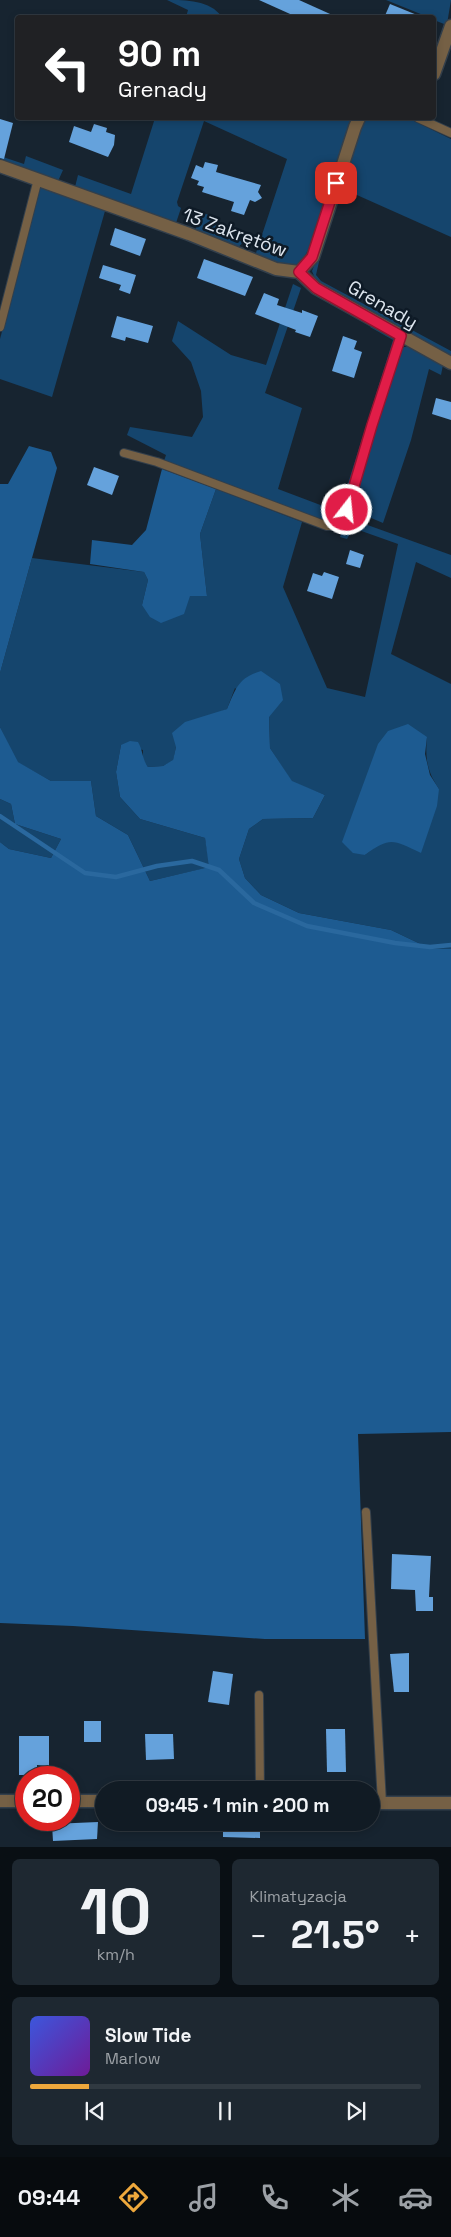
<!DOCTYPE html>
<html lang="pl">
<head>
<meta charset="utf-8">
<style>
  :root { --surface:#111b24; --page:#1e2831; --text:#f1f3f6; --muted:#9ca1a6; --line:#303941; --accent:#eea83c }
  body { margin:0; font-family:"Space Grotesk",sans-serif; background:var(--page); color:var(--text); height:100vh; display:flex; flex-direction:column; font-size:19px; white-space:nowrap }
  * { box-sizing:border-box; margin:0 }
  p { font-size:16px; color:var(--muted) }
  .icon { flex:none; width:28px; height:28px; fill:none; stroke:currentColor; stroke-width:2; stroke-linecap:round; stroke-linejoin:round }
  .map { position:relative; height:1847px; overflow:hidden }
  .details { display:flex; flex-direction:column; gap:12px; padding:12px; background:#090f14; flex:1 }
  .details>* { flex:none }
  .guide { position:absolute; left:15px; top:15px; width:421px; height:105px; border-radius:5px; box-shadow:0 2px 8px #0003,0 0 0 1px var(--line); background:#202124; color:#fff; overflow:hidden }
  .speed { position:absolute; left:15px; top:1766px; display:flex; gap:10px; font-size:25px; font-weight:700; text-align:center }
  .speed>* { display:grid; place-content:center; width:65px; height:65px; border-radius:50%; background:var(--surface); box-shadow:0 2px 8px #0003,0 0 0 1px var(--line); line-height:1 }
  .speed .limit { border:8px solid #d22; background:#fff; color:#111 }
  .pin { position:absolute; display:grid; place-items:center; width:42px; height:42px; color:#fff; margin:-21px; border-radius:10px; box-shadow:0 2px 8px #0006 }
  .me { position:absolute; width:55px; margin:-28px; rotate:16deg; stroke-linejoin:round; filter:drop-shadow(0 0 4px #0008) }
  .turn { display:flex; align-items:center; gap:18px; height:105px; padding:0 20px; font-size:22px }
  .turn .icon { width:65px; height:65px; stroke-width:2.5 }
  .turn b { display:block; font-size:35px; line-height:42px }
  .big { font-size:38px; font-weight:700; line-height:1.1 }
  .details .widget { flex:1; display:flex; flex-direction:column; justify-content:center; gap:8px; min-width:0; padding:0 18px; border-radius:8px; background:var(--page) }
  .details .dial { align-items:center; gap:0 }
  .dial b { font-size:65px; line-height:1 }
  .song { display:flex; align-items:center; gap:15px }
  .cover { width:60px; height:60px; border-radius:8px; background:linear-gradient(135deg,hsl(230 70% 55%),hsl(280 70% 35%)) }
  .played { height:5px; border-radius:2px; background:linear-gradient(90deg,var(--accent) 15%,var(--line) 15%) }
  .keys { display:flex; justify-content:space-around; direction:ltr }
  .heat { display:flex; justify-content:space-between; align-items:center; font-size:28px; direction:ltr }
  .details .tiles { flex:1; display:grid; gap:12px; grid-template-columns:1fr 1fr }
  .widget:last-child { grid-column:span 2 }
  .trip { position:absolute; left:95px; top:1781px; width:285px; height:50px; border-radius:25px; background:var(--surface); box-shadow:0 2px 8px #0003,0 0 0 1px var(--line); font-weight:700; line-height:50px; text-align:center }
  .menu { display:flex; height:80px; justify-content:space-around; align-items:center; background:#070b0e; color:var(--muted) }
  .menu .icon { width:35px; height:35px }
  .menu .selected { color:var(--accent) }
  .menu b { font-size:22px; color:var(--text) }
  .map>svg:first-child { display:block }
  .green { fill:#15456d; fill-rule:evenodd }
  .forest { fill:#1d5b91 }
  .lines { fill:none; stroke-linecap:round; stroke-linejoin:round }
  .stream { stroke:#2a689e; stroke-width:4.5 }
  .building { fill:#65a2dc }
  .service-casing { stroke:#333f4b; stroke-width:10 }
  .minor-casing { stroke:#333f4b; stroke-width:15 }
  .service { stroke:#756045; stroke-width:8 }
  .minor { stroke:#756045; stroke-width:12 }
  .route-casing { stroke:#92132f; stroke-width:12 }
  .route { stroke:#e11d48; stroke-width:9 }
  .labels { text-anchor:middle; stroke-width:5; stroke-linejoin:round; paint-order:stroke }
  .street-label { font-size:19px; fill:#dee6ef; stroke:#0e1a26 }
</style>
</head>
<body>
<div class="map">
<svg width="451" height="1847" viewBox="0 0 451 1847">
  <rect width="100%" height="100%" fill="#172430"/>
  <g class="green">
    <path d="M167,0C186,0 210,0 222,17H186L188,10Z"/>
    <path d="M386,0H451L447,24L439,44L438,45L444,24L434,20V18L428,17Z"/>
    <path d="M155,118H355C339,144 317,258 295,266C284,271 266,260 255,256L287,159L204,121L177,202L178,206L181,208L176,223L75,187L78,175L131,194Z"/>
    <path d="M368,118H408L451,139V237L339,187L359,128Z"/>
    <path d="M0,156L24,164L26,156L63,170L59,179L56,181L0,160Z"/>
    <path d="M42,186L104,208L105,211L52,397L0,379V339L39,188Z"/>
    <path d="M201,212L219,219L215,232L243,242L237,249L195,231Z"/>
    <path d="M323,244L316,275L321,281L451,351V359L316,281L312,271Z"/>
    <path d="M293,284L301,288L265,393L302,408L278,489L339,512L393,340L370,327L373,326L393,337L395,343L341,516L333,522L325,521L164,461L166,455L127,435L130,427L192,437L203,417L201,391L191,362L172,341L178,321L231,355L266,365Z"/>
    <path d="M404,347H410L443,365L441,375L429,369L411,440L383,523L357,512L353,502L400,350Z"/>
    <path d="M216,489L302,522L283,587L327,688L365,697L398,544L353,528L347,539L340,537L348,518L451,555V578L416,562L391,654L451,684V949H431L391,930L299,913L261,895L245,878L239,859L249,829L263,819L313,818L325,795L292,782L270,748L269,717L235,688L227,709L208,717L176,747L173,761L163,766L148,767L143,760V750L121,745L116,772L120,797L140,819L205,838L210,867L150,881L128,835L96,816L91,781H51L17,762L0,727V673L32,558L144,572L148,580L142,605L190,596H207L200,534ZM427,737C425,759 427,771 439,789L398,842H382L365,855L343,842L359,800Z"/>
    <path d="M0,799L11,804L15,824L61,839L51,858L9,849L0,842Z"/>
  </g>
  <g class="forest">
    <path d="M29,446L51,452L57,468L0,673V484H8Z"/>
    <path d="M162,469L216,489L200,534L207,596H190L184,614L161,623L150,617L142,605L148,580L144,572L90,564L92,540L132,545L146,530Z"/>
    <path d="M261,671L280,684L283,700L269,717L270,748L292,781L325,795L313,818L263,819L249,829L239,859L245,878L261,895L299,913L391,930L431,949H451V1432L358,1434L365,1639H265L73,1626L0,1623V842L9,849L51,858L61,839L15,824L11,804L0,799V727L18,762L51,781H91L96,816L128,835L150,881L209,867L205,838L140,819L120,797L116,772L121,745L130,741L138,742C143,750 142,759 148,767L163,766L173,760L176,747L172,733L185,722L227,709C236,688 238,678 261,671Z"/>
    <path d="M408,724L427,737L425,754L430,775L439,789L437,806L421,853C393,840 391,836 365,855L353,853L342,842L378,744L388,731Z"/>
  </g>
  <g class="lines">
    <path class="stream" d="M0,816L85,873L116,877L157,866L192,861L219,870L254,903L307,926L395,943L430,947L451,945"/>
  </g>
  <g class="building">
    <path d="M259,0H299L339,18H299Z"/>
    <path d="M390,4L422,17V18H384Z"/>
    <path d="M0,119L13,123L4,159L0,158Z"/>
    <path d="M94,124L107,128L106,132L115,135L114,145L108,157L69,142L74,126L91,132Z"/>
    <path d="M205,162L218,165L216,172L261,185L258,192L262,198L255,202L250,200L244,215L231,211L234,202L202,192L204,187L197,185L199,181L191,178L196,165L203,168Z"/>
    <path d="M115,228L146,239L140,256L110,245Z"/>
    <path d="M204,259L253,277L245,296L197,278Z"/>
    <path d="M103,265L136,275L130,294L119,290L121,285L99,278Z"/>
    <path d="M264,293L279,299L277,305L302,313V310L318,316L310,337L295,332L296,330L255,314Z"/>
    <path d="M117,316L153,326L148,343L126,337L125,341L111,337Z"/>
    <path d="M343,336L357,341L354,349L362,352L354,378L332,371Z"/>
    <path d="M436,398L451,402V420L432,414Z"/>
    <path d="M94,467L119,476L112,495L87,485Z"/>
    <path d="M350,550L364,555L360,568L346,564Z"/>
    <path d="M324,572L339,577L332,599L307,591L313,573L322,576Z"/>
    <path d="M392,1554L431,1556L429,1597H433V1611H416L415,1590L391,1589Z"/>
    <path d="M409,1653V1692H394L390,1654Z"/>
    <path d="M213,1671L233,1674L229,1705L208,1702Z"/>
    <rect x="84" y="1721" width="17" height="21"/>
    <path d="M326,1729H345L346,1772H327Z"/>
    <path d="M145,1734H173L174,1759L146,1760Z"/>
    <path d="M19,1736H49V1766L37,1765V1775H19Z"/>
    <path d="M98,1822L97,1839L53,1841L52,1824Z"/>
    <path d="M223,1822H260V1838L223,1837Z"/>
  </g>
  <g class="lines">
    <g class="service-casing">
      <g id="service">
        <path d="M418,118L451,133"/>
        <path d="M0,327L38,179"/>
        <path d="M124,453L157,462L327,526H336L343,520L347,510L372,425L401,336"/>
        <path d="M366,1512L382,1803"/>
        <path d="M259,1695L260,1790"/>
      </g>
    </g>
    <g class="minor-casing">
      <g id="minor">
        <path d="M434,74L451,26"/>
        <path d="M0,166L189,234L276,269L299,272L313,257L355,127L359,118"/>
        <path d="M299,272L316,288L451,363"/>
        <path d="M0,1801H26"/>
        <path d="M69,1801H104"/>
        <path d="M371,1803H451"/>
      </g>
    </g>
    <use href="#service" class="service"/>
    <use href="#minor" class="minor"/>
  </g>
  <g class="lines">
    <g class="route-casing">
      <path id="route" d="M336,183L312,257L299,272L316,288L401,336L372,425L347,510"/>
    </g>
    <use href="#route" class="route"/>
  </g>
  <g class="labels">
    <g class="street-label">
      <text transform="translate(235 232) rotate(20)" y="7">13 Zakrętów</text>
      <text transform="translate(383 304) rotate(30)" y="7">Grenady</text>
    </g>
  </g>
</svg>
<div class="speed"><div class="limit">20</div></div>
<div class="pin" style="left:336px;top:183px;background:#d93025"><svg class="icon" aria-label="arrive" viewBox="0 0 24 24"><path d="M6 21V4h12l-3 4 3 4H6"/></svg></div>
<svg class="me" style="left:347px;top:510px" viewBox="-20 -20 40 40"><circle r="17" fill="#e11d48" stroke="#fff" stroke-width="3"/><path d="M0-11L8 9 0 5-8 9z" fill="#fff"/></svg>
<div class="trip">09:45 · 1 min · 200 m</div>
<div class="guide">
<div class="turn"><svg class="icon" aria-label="left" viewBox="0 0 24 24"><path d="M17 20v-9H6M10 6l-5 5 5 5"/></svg><div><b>90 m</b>Grenady</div></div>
</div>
</div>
<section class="details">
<div class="tiles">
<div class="widget dial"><b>10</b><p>km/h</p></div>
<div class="widget"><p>Klimatyzacja</p>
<div class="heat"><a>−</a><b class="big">21.5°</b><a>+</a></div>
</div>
<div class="widget">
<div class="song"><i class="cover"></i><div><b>Slow Tide</b><p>Marlow</p></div></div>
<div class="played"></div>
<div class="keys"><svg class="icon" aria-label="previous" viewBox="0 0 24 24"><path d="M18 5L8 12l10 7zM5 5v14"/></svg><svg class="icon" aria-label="pause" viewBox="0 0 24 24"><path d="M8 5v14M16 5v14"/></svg><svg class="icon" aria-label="next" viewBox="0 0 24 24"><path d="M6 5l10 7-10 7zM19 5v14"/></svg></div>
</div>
</div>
</section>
<nav class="menu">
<b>09:44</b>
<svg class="icon selected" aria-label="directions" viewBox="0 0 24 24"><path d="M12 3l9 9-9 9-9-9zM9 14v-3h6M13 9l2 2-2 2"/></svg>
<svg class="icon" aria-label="music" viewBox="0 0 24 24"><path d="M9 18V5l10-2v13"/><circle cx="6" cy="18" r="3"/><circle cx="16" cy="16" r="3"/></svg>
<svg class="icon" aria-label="phone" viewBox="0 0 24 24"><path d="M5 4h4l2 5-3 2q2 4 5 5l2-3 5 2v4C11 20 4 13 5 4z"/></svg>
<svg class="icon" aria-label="climate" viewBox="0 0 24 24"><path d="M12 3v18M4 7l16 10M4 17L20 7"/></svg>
<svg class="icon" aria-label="car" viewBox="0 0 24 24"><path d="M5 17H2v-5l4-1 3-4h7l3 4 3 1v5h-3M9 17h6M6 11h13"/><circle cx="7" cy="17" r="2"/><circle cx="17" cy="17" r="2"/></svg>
</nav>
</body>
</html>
